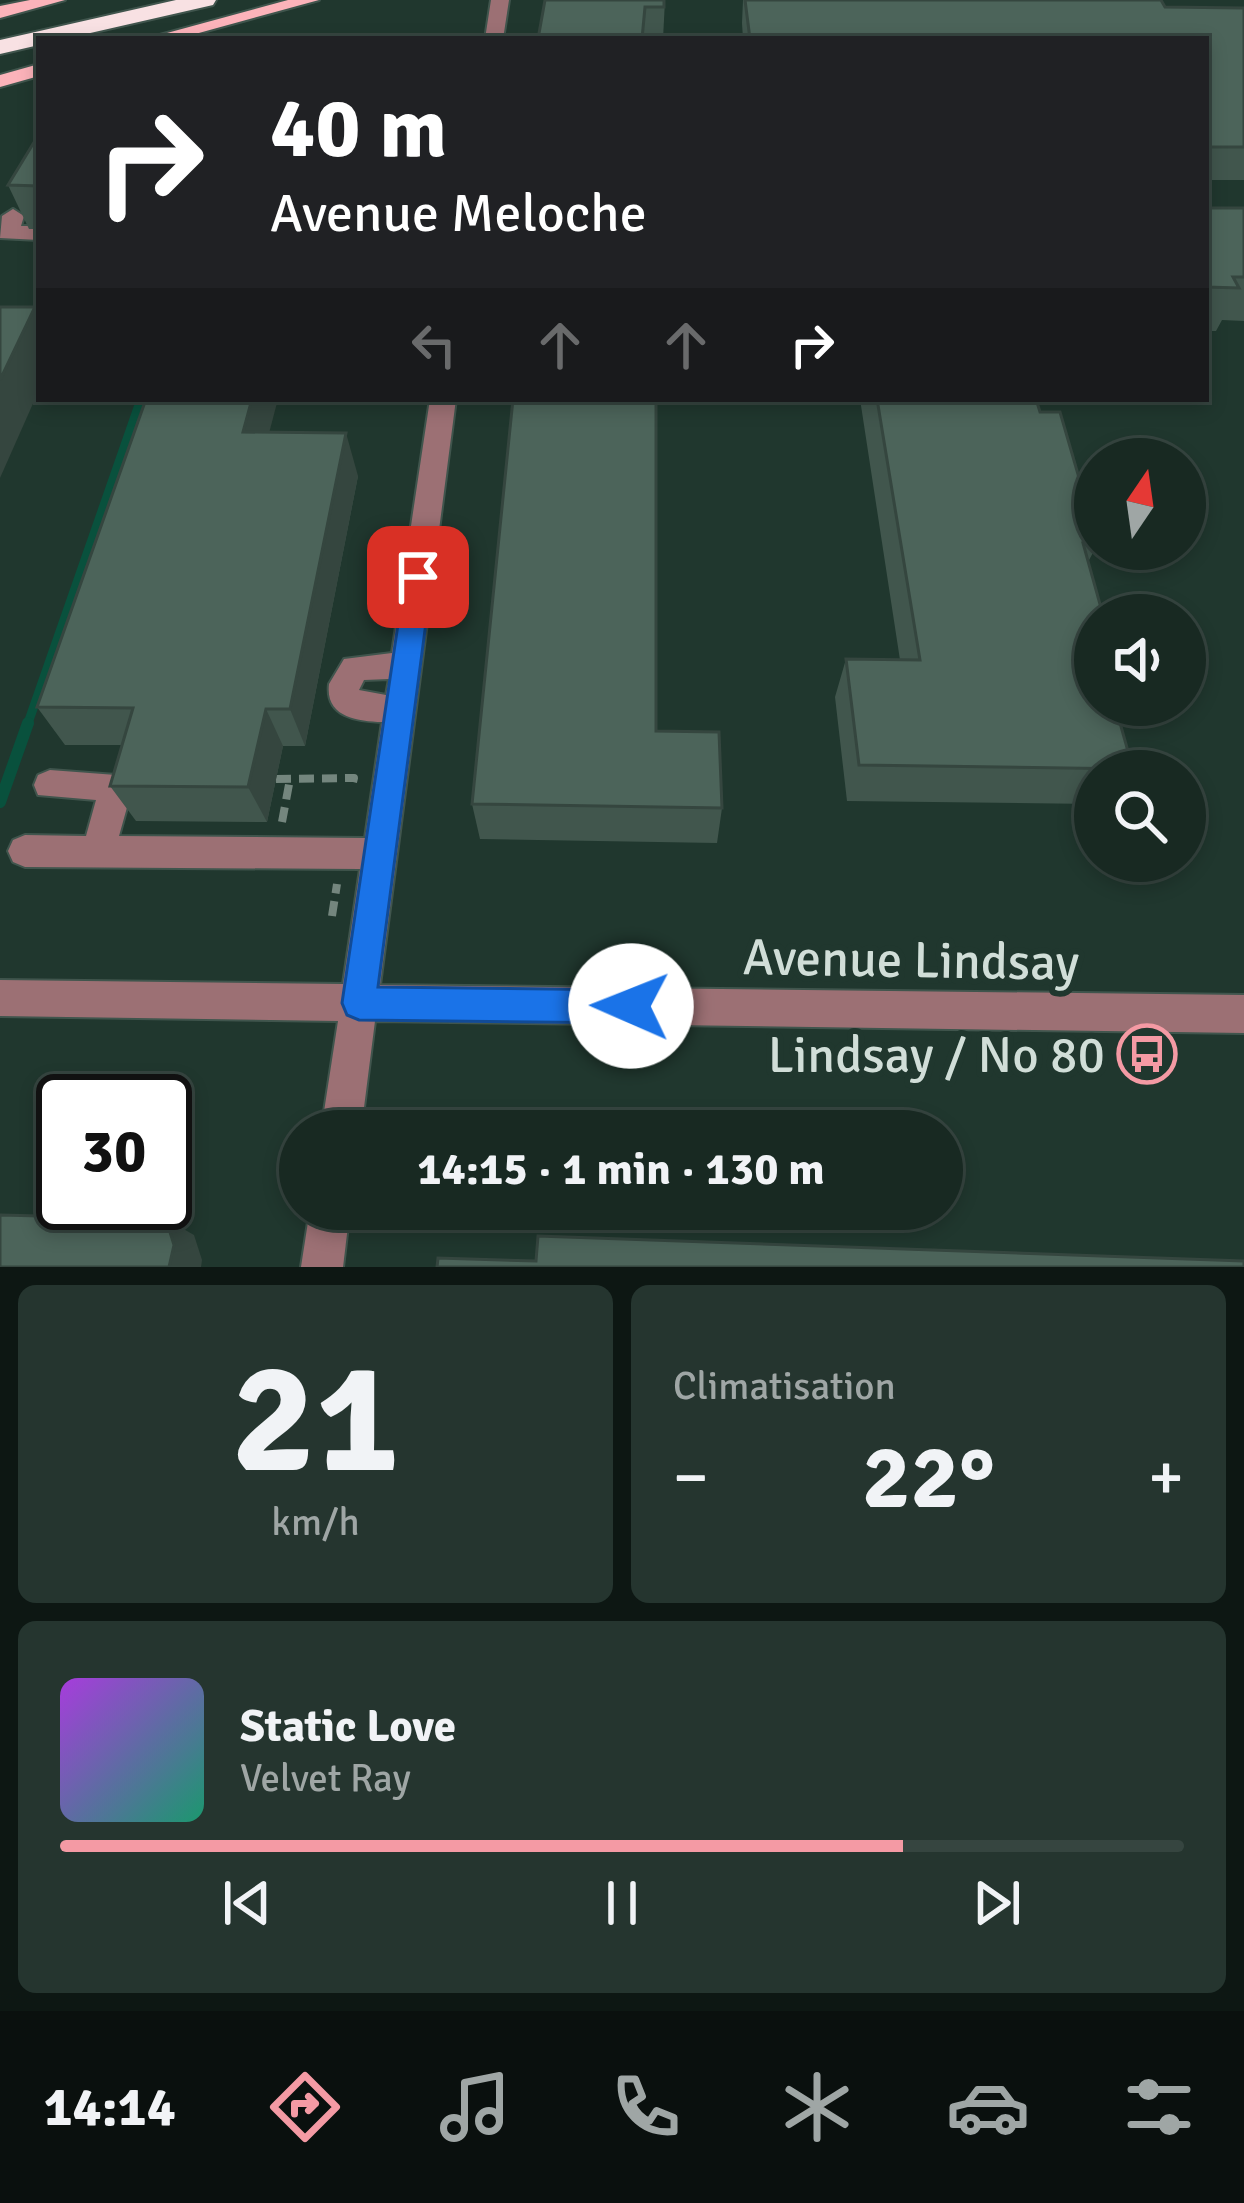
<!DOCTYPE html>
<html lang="fr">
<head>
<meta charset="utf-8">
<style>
  :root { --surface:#182922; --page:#25352f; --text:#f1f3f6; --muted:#9fa6a5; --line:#364540; --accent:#f49aa4 }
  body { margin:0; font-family:Signika,sans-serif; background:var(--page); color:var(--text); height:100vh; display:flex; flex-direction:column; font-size:45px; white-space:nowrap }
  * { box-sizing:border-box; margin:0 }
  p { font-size:39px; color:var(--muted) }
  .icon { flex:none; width:66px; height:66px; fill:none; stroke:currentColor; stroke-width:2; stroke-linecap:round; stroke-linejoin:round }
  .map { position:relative; height:1267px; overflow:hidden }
  .side { display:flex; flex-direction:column; gap:18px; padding:18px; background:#0d1713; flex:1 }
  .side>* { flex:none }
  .hud { position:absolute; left:36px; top:36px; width:1173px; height:366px; border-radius:0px; box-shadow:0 6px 18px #0003,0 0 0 3px var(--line); background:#202124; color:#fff; overflow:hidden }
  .needle { width:78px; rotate:13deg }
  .controls { position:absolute; left:1074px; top:438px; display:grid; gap:24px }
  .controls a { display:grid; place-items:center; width:132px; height:132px; border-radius:50%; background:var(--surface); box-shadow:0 6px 18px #0003,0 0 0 3px var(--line); font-size:60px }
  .speed { position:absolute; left:36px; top:1074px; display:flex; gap:24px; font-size:60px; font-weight:700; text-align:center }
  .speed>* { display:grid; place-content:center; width:156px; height:156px; border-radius:50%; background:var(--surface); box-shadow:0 6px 18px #0003,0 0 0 3px var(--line); line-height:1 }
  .speed .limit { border:6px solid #111; border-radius:18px; background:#fff; color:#111 }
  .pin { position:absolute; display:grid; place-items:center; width:102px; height:102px; color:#fff; margin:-51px; border-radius:24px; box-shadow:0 6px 18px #0006 }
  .me { position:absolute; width:132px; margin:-66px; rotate:271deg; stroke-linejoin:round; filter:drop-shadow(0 0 9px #0008) }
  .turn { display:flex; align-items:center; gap:42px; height:252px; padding:0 36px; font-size:54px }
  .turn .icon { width:156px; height:156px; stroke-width:2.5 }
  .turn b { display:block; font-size:84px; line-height:102px }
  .lanes { display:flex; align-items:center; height:114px; padding:0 36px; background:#0003; justify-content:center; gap:60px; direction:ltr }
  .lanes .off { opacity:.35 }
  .big { font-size:90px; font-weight:700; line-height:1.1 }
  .side .widget { flex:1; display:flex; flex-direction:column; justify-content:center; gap:18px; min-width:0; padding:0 42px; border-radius:18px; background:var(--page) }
  .side .dial { align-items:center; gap:0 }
  .dial b { font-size:156px; line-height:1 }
  .song { display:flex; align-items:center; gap:36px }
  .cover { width:144px; height:144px; border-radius:18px; background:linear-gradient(135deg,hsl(280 70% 55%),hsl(160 70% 35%)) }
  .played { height:12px; border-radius:6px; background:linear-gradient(90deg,var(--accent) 75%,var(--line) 75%) }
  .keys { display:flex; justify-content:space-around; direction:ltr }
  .heat { display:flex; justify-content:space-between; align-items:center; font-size:66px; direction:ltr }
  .side .tiles { flex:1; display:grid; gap:18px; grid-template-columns:1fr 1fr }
  .widget:last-child { grid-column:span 2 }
  .trip { position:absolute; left:279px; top:1110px; width:684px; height:120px; border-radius:60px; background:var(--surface); box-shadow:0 6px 18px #0003,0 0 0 3px var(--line); font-weight:700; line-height:120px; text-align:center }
  .tab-bar { display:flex; height:192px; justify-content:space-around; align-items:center; background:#0a100e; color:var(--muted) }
  .tab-bar .icon { width:84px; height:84px }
  .tab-bar .current { color:var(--accent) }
  .tab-bar b { font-size:54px; color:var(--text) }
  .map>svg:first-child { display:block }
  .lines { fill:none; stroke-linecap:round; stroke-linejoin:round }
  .stream-far1 { stroke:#09513d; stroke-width:9 }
  .stream { stroke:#09513d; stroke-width:12 }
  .minor-casing { stroke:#40554d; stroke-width:4 }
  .major-casing { stroke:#40554d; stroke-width:4 }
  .highway-casing { stroke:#40554d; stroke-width:4 }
  .path { stroke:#74867e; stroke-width:8; stroke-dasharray:15 8; stroke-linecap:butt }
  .minor { fill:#9c7074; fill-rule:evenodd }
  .major { fill:#fcb3ba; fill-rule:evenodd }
  .highway { fill:#f8e1e3; fill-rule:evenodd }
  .wall { fill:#41564d }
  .shaded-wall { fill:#35463f }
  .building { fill:#4c645a; stroke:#35463f; stroke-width:3 }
  .route { fill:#1a73e8; stroke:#114b97; stroke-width:3 }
  .labels { text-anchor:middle; stroke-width:12; stroke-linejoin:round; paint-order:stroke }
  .near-street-label { font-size:51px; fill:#d1ded8; stroke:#20372e }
  .near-poi-label { font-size:51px; fill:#d1ded8; stroke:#20372e; text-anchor:end }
</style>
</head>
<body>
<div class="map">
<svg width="1244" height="1267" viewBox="0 0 1244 1267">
  <rect width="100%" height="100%" fill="#20372e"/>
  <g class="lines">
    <path class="stream-far1" d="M27,726L141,399"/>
    <path class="stream" d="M0,802L28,723"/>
    <g class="minor-casing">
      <g id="minor">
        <path d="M491,0H509L503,39H485Z"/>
        <path d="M13,209L24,216L21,226H39V240L0,238L2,216Z"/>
        <path d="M430,399H456L380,985L1244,995V1033L375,1021L361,1131H321L338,1021L0,1016V980L343,984L360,869L25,867L13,862L8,851L13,840L25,835L86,836L96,800L38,795L34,785L38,775L50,770L129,776L133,786L119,836L365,838L382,722C357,721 325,717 329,684L344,659L392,653ZM389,679L386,695L359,690L364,680Z"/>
        <path d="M310,1209H350L343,1267H301Z"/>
      </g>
    </g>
    <g class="major-casing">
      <g id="major">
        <path d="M30,0H65L0,18V6Z"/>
        <path d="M288,0H319L177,39H145Z"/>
        <path d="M39,64V76L0,87V75Z"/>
      </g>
    </g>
    <g class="highway-casing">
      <path id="highway" d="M176,0H216L213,5L64,39H39V45L0,54V40Z"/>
    </g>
    <g class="path">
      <path d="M276,779L354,778L353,782"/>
      <path d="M282,822L290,779"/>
      <path d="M332,916L337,884"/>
    </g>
    <use href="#minor" class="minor"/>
    <use href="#major" class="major"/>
    <use href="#highway" class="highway"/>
  </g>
  <g class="wall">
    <path d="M665,0L663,39H538Z"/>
    <path d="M743,0H1161L1165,7L1244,8V180H1206V39H743L742,23Z"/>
    <path d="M39,134V229H29L8,185Z"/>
    <path d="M1206,208H1244V321L1222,320L1216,331H1206Z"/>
    <path d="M860,399H1036L1040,412L1095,533V549L1088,562L1095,705H1126L1118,717L1133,769L1131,771H1095V804L847,801L835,697L846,659L900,660Z"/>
    <path d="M269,433L358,476L305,746H283L267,822L136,821L110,786L122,745H65L37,707Z"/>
    <path d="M656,731L722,808L717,843L480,839L472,804Z"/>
  </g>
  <g class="shaded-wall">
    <path d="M35,307L39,316V390L0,478V380Z"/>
    <path d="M252,399H278L258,475L243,432Z"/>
    <path d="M346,433L358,476L305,746L290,709Z"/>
    <path d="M266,709L283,746L267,822L248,787Z"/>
    <path d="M166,1219L194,1235L202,1260L201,1267H169Z"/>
  </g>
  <g class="building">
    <path d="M545,0H664V7H645L642,39H538Z"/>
    <path d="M745,0H1161L1165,7L1244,8V147H1206V39H750Z"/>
    <path d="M39,134V186L8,185Z"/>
    <path d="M1206,208H1244V277H1233L1239,288L1206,287Z"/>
    <path d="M0,307H35L0,380Z"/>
    <path d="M146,399H252L243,432L346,433L290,709H266L248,787L110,786L133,708L37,707Z"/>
    <path d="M513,399H656V731L719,732L722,808L472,804Z"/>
    <path d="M877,399H1036L1040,412H1060L1095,533V543H1083L1103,615H1095V705H1115L1133,769L859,765L846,659L920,660Z"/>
    <path d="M0,1215L166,1219L174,1245L169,1267H0Z"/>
    <path d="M538,1236L1244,1261V1267H437L438,1258L536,1261Z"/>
  </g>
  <path class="route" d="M418,566L432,577L378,987L631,990L643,995L648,1006L643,1018L631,1023L359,1020L347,1015L342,1003L405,577Z"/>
  <defs>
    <g id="bus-ring" transform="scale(3)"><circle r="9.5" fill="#20372e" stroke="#f49aa4" stroke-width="1.5"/><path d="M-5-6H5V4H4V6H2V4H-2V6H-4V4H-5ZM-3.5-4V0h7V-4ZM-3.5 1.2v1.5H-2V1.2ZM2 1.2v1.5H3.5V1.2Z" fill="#f49aa4"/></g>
  </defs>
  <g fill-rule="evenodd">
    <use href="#bus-ring" x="1147" y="1054"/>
  </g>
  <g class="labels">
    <g class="near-street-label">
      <text transform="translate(911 959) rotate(1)" y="18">Avenue Lindsay</text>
    </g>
    <g class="near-poi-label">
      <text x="1105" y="1072">Lindsay / No 80</text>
    </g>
  </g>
</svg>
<div class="controls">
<a><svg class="needle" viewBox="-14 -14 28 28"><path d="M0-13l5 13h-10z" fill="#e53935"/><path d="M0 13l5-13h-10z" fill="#9fa6a5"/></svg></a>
<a><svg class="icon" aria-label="sound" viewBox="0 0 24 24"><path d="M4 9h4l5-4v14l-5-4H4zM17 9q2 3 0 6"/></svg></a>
<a><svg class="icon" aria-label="search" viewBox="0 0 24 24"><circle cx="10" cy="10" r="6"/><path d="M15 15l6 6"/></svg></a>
</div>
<div class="speed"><div class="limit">30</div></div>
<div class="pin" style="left:418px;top:577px;background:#d93025"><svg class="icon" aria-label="arrive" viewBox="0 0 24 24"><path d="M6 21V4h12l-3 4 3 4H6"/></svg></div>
<svg class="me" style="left:631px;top:1006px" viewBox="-20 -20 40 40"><circle r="19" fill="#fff"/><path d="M0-13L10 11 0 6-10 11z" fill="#1a73e8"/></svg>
<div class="trip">14:15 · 1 min · 130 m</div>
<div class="hud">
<div class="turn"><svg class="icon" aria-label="right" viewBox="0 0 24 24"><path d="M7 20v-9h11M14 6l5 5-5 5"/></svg><div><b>40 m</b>Avenue Meloche</div></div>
<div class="lanes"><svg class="icon off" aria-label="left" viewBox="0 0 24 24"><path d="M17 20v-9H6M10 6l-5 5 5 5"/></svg><svg class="icon off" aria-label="ahead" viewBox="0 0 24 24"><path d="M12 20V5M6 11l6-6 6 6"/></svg><svg class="icon off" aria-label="ahead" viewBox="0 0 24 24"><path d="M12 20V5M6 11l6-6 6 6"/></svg><svg class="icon" aria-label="right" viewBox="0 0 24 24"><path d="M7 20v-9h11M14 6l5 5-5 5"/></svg></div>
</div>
</div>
<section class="side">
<div class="tiles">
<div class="widget dial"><b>21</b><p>km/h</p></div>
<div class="widget"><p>Climatisation</p>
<div class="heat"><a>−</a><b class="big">22°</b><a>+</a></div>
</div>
<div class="widget">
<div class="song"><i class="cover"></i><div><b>Static Love</b><p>Velvet Ray</p></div></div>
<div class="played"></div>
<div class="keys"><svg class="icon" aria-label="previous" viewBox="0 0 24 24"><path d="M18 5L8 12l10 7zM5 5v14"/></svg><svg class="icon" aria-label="pause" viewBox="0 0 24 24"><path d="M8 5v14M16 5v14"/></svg><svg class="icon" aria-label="next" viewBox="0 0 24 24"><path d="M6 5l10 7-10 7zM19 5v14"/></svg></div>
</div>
</div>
</section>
<nav class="tab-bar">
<b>14:14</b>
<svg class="icon current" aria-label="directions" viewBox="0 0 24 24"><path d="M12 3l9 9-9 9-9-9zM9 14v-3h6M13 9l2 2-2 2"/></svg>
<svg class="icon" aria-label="music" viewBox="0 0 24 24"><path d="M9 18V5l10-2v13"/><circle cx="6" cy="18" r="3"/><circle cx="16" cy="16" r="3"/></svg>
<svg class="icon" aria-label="phone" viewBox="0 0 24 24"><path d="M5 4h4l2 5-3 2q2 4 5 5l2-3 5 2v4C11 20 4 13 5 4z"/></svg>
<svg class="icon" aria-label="climate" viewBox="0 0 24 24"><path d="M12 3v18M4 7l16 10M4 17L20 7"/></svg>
<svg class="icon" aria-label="car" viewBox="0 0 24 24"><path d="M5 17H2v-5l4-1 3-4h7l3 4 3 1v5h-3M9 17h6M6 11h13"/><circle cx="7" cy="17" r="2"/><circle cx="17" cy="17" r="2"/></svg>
<svg class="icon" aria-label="filters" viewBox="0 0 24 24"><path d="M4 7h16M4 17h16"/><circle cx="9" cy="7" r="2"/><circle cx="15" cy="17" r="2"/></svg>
</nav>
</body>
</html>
